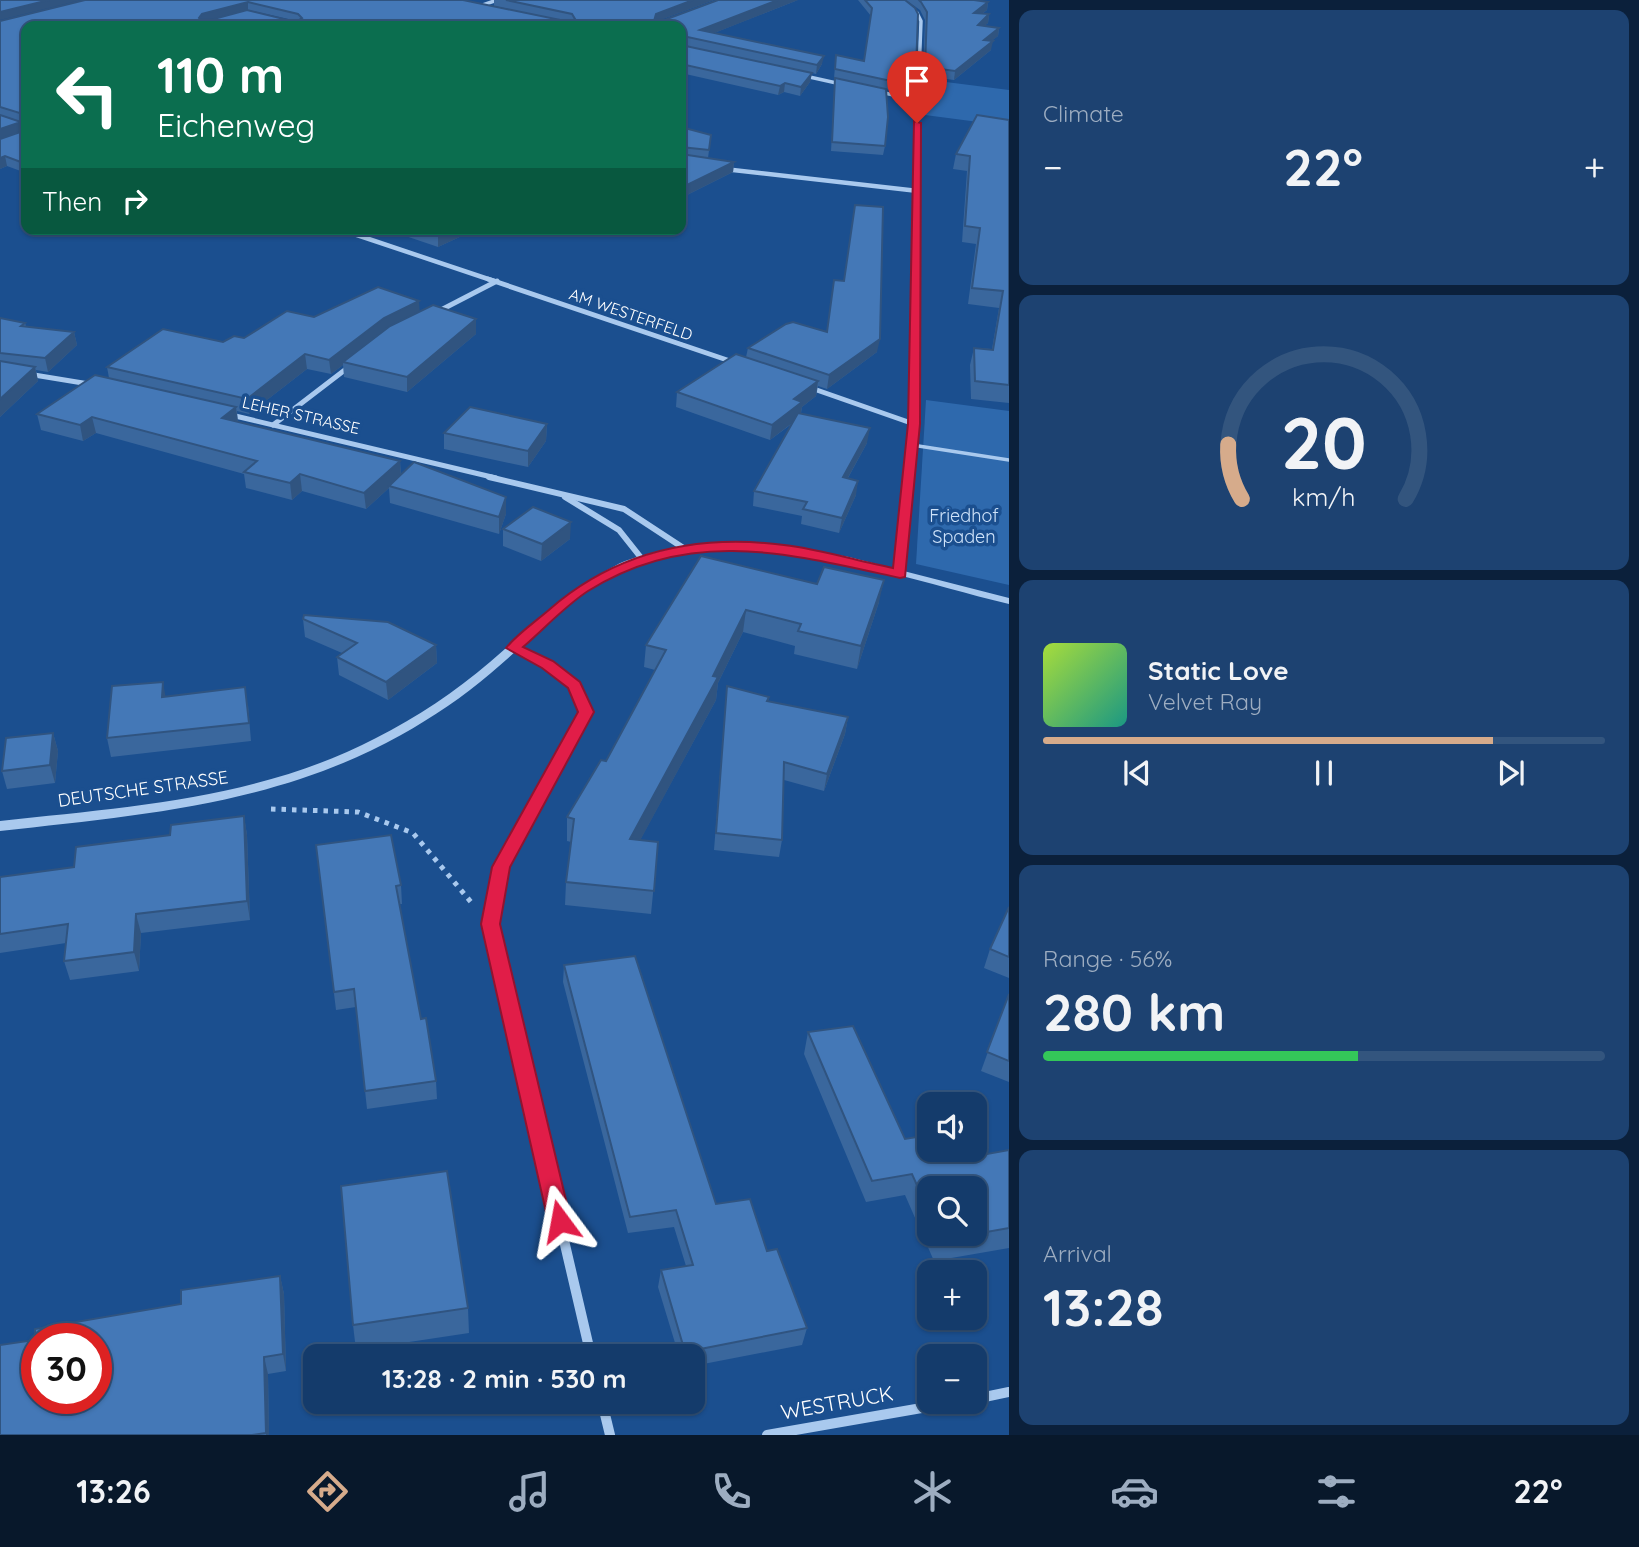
<!DOCTYPE html>
<html lang="en">
<head>
<meta charset="utf-8">
<style>
  :root { --surface:#143b6b; --page:#1d4271; --text:#f1f3f6; --muted:#9dadc1; --line:#33557e; --accent:#d6ab8b }
  body { margin:0; font-family:Quicksand,sans-serif; background:var(--page); color:var(--text); height:100vh; display:flex; flex-direction:column; font-size:26px; white-space:nowrap }
  * { box-sizing:border-box; margin:0 }
  p { font-size:23px; color:var(--muted) }
  .icon { flex:none; width:38px; height:38px; fill:none; stroke:currentColor; stroke-width:2; stroke-linecap:round; stroke-linejoin:round }
  .map { position:relative; flex:1; overflow:hidden }
  .details { display:flex; flex-direction:column; gap:10px; padding:10px; background:#0b203b; width:630px }
  .details>* { flex:none }
  .top-card { position:absolute; left:21px; top:21px; width:665px; height:214px; border-radius:14px; box-shadow:0 2px 5px #0004,0 0 0 2px var(--line); background:#0b6e4f; color:#fff; overflow:hidden }
  .buttons { position:absolute; left:917px; top:1092px; display:grid; gap:14px }
  .buttons a { display:grid; place-items:center; width:70px; height:70px; border-radius:14px; background:var(--surface); box-shadow:0 2px 5px #0004,0 0 0 2px var(--line); font-size:35px }
  .speed { position:absolute; left:21px; top:1323px; display:flex; gap:14px; font-size:35px; font-weight:700; text-align:center }
  .speed>* { display:grid; place-content:center; width:91px; height:91px; border-radius:50%; background:var(--surface); box-shadow:0 2px 5px #0004,0 0 0 2px var(--line); line-height:1 }
  .speed .limit { border:10px solid #d22; background:#fff; color:#111 }
  .pin { position:absolute; display:grid; place-items:center; width:60px; height:60px; color:#fff; margin:-72px -30px; border-radius:50% 50% 50% 0; rotate:-45deg; box-shadow:0 0 7px #0007 }
  .pin .icon { rotate:45deg }
  .me { position:absolute; width:77px; margin:-38px; rotate:347deg; stroke-linejoin:round; filter:drop-shadow(0 0 5px #0008) }
  .turn { display:flex; align-items:center; gap:24px; height:147px; padding:0 21px; font-size:32px }
  .turn .icon { width:91px; height:91px; stroke-width:2.5 }
  .turn b { display:block; font-size:49px; line-height:60px }
  .then { display:flex; align-items:center; height:66px; padding:0 21px; background:#0003; gap:14px; font-size:26px }
  .big { font-size:52px; font-weight:700; line-height:1.1 }
  .details .tile { flex:1; display:flex; flex-direction:column; justify-content:center; gap:10px; min-width:0; padding:0 24px; border-radius:14px; background:var(--page) }
  .details .dial { align-items:center; gap:0 }
  .dial svg { height:182px; overflow:visible; fill:none; stroke:var(--line); stroke-width:7; stroke-linecap:round; text-anchor:middle }
  .dial text { fill:var(--text); stroke:none }
  .song { display:flex; align-items:center; gap:21px }
  .cover { width:84px; height:84px; border-radius:10px; background:linear-gradient(135deg,hsl(80 70% 55%),hsl(170 70% 35%)) }
  .played { height:7px; border-radius:4px; background:linear-gradient(90deg,var(--accent) 80%,var(--line) 80%) }
  .keys { display:flex; justify-content:space-around; direction:ltr }
  .heat { display:flex; justify-content:space-between; align-items:center; font-size:38px; direction:ltr }
  .charge { height:10px; border-radius:5px; background:linear-gradient(90deg,#34c759 56%,var(--line) 0) }
  .trip { position:absolute; left:303px; top:1344px; width:402px; height:70px; border-radius:14px; background:var(--surface); box-shadow:0 2px 5px #0004,0 0 0 2px var(--line); font-weight:700; line-height:70px; text-align:center }
  .menu { display:flex; height:112px; justify-content:space-around; align-items:center; background:#08182b; color:var(--muted) }
  .menu .icon { width:49px; height:49px }
  .menu .current { color:var(--accent) }
  .menu b { font-size:32px; color:var(--text) }
  main { display:flex; flex:1; min-height:0 }
  .map>svg:first-child { display:block }
  .green { fill:#2e69ad }
  .lines { fill:none; stroke-linecap:round; stroke-linejoin:round }
  .path { stroke:#a9c9ee; stroke-width:5; stroke-dasharray:4.5 6; stroke-linecap:butt }
  .service { stroke:#a9c9ee; stroke-width:3.5 }
  .minor-far5 { stroke:#a9c9ee; stroke-width:3.5 }
  .minor-far4 { stroke:#a9c9ee; stroke-width:4.5 }
  .minor-far3 { stroke:#a9c9ee; stroke-width:5 }
  .minor-far2 { stroke:#a9c9ee; stroke-width:6 }
  .minor-far1 { stroke:#a9c9ee; stroke-width:8 }
  .minor { stroke:#a9c9ee; stroke-width:10 }
  .tertiary { fill:#a9c9ee; fill-rule:evenodd }
  .wall { fill:#3a679d; fill-rule:evenodd }
  .shaded-wall { fill:#305480 }
  .building { fill:#4478b7; stroke:#305480; stroke-width:2; fill-rule:evenodd }
  .route { fill:#e11d48; stroke:#92132f; stroke-width:2 }
  .labels { text-anchor:middle; stroke-width:7; stroke-linejoin:round; paint-order:stroke }
  .far-street-label { font-size:16px; fill:#fff; stroke:#1b4f8f }
  .park-label { font-size:18px; fill:#cfe3fa; stroke:#1b4f8f }
  .street-label { font-size:18px; fill:#fff; stroke:#1b4f8f }
  .near-street-label { font-size:21px; fill:#fff; stroke:#1b4f8f }
</style>
</head>
<body>
<main>
<div class="map">
<svg width="1009" height="1435" viewBox="0 0 1009 1435">
  <rect width="100%" height="100%" fill="#1b4f8f"/>
  <g class="green">
    <path d="M930,80L1009,90V126L925,115Z"/>
    <path d="M926,400L1009,411V585L916,564Z"/>
  </g>
  <g class="lines">
    <path class="path" d="M271,809L358,812L413,833L471,902"/>
    <path class="service" d="M912,445L1009,460"/>
    <g class="minor-far5">
      <path d="M900,0L917,13L921,21L917,125"/>
      <path d="M477,7L497,0"/>
      <path d="M805,76L841,84"/>
      <path d="M880,92L916,100"/>
      <path d="M0,119L17,125"/>
    </g>
    <g class="minor-far4">
      <path d="M12,123L26,128"/>
      <path d="M724,169L918,191"/>
      <path d="M339,229L494,281"/>
      <path d="M916,281L917,123"/>
    </g>
    <g class="minor-far3">
      <path d="M488,279L736,363"/>
      <path d="M437,312L497,281"/>
      <path d="M28,374L89,384"/>
      <path d="M811,388L914,424"/>
      <path d="M231,415L496,478"/>
      <path d="M273,425L350,366"/>
      <path d="M909,478L914,424L916,279"/>
    </g>
    <g class="minor-far2">
      <path d="M489,477L624,509L685,549"/>
      <path d="M565,497L619,530L642,559"/>
      <path d="M900,574L909,477"/>
      <path d="M513,648L547,665L575,686L586,712L578,727"/>
    </g>
    <path class="minor-far1" d="M517,1041L490,924L501,867L579,725"/>
    <g class="minor">
      <path d="M517,1039L591,1356"/>
      <path d="M975,1399L1009,1392"/>
      <path d="M602,1402L610,1435"/>
      <path d="M767,1435L956,1402"/>
    </g>
    <path class="tertiary" d="M735,543L792,547L849,557L1009,598V604C903,578 792,537 682,553C600,564 550,623 491,673C463,697 433,717 401,735C276,805 140,815 0,831V821C129,807 259,799 376,738C417,717 455,692 490,662C527,631 559,596 602,573C610,569 617,564 625,561C661,548 698,545 735,543Z"/>
  </g>
  <g class="wall">
    <path d="M85,0H463L570,22H571L494,6V0H714L657,21L659,22L798,0L714,33L822,64L816,74L812,73L810,82L800,96L784,92L778,95L681,73V26H26V124L21,123L23,132L26,130V173L7,166L0,169V21ZM248,10L297,21L203,22Z"/>
    <path d="M858,0H905L916,69L914,77L889,90L886,89L885,146L883,155L831,151L835,78L842,80L834,78L836,55L864,61L871,16Z"/>
    <path d="M906,0H974L988,2L987,10L982,14H989L988,23L984,26L999,28L998,36L991,41V50L954,80L923,76L925,20L920,10Z"/>
    <path d="M1009,120V403L971,399L970,365L974,348L992,349L999,308L968,304L976,244L962,242L967,171L953,169L956,154Z"/>
    <path d="M681,127L711,135L708,158L734,162L733,172L681,198Z"/>
    <path d="M385,229H477L438,247Z"/>
    <path d="M420,311L476,319V334L407,392L344,377L343,365L331,374L307,369L249,414L237,411L238,422L400,461L401,475L506,497V514L499,534L390,503L389,488L366,509L302,491L292,500L246,488L244,474L96,433L83,441L41,430L37,414L109,378L107,367L244,338L314,317Z"/>
    <path d="M0,318L25,323L26,326L74,332L77,345L48,372L36,370L38,381L0,417Z"/>
    <path d="M748,348L877,352L827,389L818,386L816,396L802,407L801,413L867,443L848,478L856,495L839,533L801,524L802,516L753,506L754,491L793,423L770,440L676,407L677,392L746,357Z"/>
    <path d="M547,424L546,441L528,467L444,449V433Z"/>
    <path d="M503,529L570,539L541,561L503,546Z"/>
    <path d="M701,556L879,602L857,669L794,654L795,646L743,632L718,683L716,700L640,840L658,842L651,914L565,905L566,882L571,842L567,841V817L606,761L655,670L644,667L646,645Z"/>
    <path d="M303,619L436,645L437,663L388,700L339,675L337,657L342,653L305,637Z"/>
    <path d="M727,686L769,697L768,702L848,717L845,734L824,791L784,780L782,840L779,857L714,850Z"/>
    <path d="M165,696L248,705L251,741L111,757L107,738Z"/>
    <path d="M53,733L58,751L55,783L7,789L2,771Z"/>
    <path d="M244,816L247,835L250,920L141,933L139,971L70,980L64,961L66,943L0,953V877L74,867L170,835Z"/>
    <path d="M316,845L401,885L402,904H399L421,1019L436,1081L437,1099L367,1109L356,1007L336,1010Z"/>
    <path d="M1009,907V978L984,968L990,949Z"/>
    <path d="M564,965L716,1204L767,1251L807,1328L802,1345L693,1366V1356H679L658,1287L661,1270L686,1266L674,1227L628,1233L563,982Z"/>
    <path d="M1009,994V1082L981,1071Z"/>
    <path d="M808,1032L905,1139L982,1155L1009,1150V1248L934,1261L905,1195L866,1202L804,1054ZM929,1188L975,1234H929Z"/>
    <path d="M280,1276L284,1294L286,1371L268,1374L269,1435H0L35,1340L181,1304Z"/>
    <path d="M468,1308L469,1333L356,1350L353,1325Z"/>
  </g>
  <g class="shaded-wall">
    <path d="M49,0H82L0,20V12Z"/>
    <path d="M693,0H714L655,22L654,26L656,14Z"/>
    <path d="M778,0H798L699,39L700,30Z"/>
    <path d="M248,2V10L203,22L199,18L202,14Z"/>
    <path d="M988,2L987,10L972,21L974,13Z"/>
    <path d="M989,14L988,23L976,33L978,25Z"/>
    <path d="M999,28L998,36L982,49L984,40Z"/>
    <path d="M993,41L991,50L954,80L955,71Z"/>
    <path d="M824,56L822,64L816,74L817,65Z"/>
    <path d="M916,69L914,77L889,90L891,81Z"/>
    <path d="M812,73L810,82L800,96L801,87Z"/>
    <path d="M785,83L784,92L778,95L780,86Z"/>
    <path d="M21,122L23,132L0,139V129Z"/>
    <path d="M5,156L7,166L0,169V158Z"/>
    <path d="M734,162L733,172L681,198V188Z"/>
    <path d="M453,229H477L438,247V236Z"/>
    <path d="M419,301L420,315L343,362V365L331,374L329,360L384,318Z"/>
    <path d="M476,319V334L407,392V377Z"/>
    <path d="M74,332L77,345L48,372L45,358Z"/>
    <path d="M880,339L877,352L827,389L829,375Z"/>
    <path d="M305,354L307,369L249,414L247,399Z"/>
    <path d="M35,367L38,381L0,417V399Z"/>
    <path d="M818,381L816,396L802,407L800,417L770,440L772,425L794,399Z"/>
    <path d="M236,407L238,423L222,418Z"/>
    <path d="M92,417L96,433L83,441L80,425Z"/>
    <path d="M547,424L546,441L528,467V451Z"/>
    <path d="M870,428L867,443L840,492L843,477Z"/>
    <path d="M400,461L401,478L389,486V488L366,509L364,493Z"/>
    <path d="M300,474L302,491L292,500L290,483Z"/>
    <path d="M858,481L856,495L839,533L842,518Z"/>
    <path d="M506,497V514L499,534V517Z"/>
    <path d="M571,522L570,539L541,561L542,544Z"/>
    <path d="M884,580L879,602L857,669L861,646Z"/>
    <path d="M746,610L743,632L718,683L716,700L628,863L630,839Z"/>
    <path d="M436,645L437,663L388,700L386,682Z"/>
    <path d="M163,682L166,700L162,697Z"/>
    <path d="M848,717L845,734L824,791L827,774Z"/>
    <path d="M53,733L58,751L55,783L50,765Z"/>
    <path d="M244,816L247,835L250,920L247,901Z"/>
    <path d="M136,914L141,933L139,971L134,952Z"/>
    <path d="M280,1276L284,1294L286,1371L283,1354Z"/>
    <path d="M264,1357L268,1374L269,1435H266V1433Z"/>
  </g>
  <g class="building">
    <path d="M0,0H49L0,12Z"/>
    <path d="M85,0H463L570,22L575,19L572,14L506,0H693L656,14L654,21L659,22L718,0H778L700,30L824,56L817,65L683,36L681,37V26H26V115L0,107V21ZM248,2L298,14L302,18L296,22L247,10L203,22L199,18L202,14Z"/>
    <path d="M865,0H905L915,8L918,14L916,69L891,81L835,69L836,55L864,61L872,8Z"/>
    <path d="M919,0H974L988,2L974,13L989,14L978,25L999,28L984,40L993,41L955,71L925,67L927,12L921,2Z"/>
    <path d="M681,45L812,73L801,87L785,83L780,86L681,64Z"/>
    <path d="M835,78L886,89L888,117L885,146L832,142Z"/>
    <path d="M0,115L21,122L0,129Z"/>
    <path d="M977,115L1009,120V385L975,381L974,348L993,350L1003,291L972,288L980,228L965,226L970,156L956,154Z"/>
    <path d="M681,127L711,135L709,150L681,147Z"/>
    <path d="M26,130V164L5,156L0,158V139Z"/>
    <path d="M681,154L734,162L681,188Z"/>
    <path d="M855,205L883,207L880,339L829,375L748,348L786,324L793,322L827,332L834,280L844,281Z"/>
    <path d="M417,229H453L438,236Z"/>
    <path d="M378,287L419,301L384,318L329,360L305,354L247,399L107,367L163,329L223,342L234,336L244,338L287,311L314,317Z"/>
    <path d="M433,305L476,319L407,377L343,362L390,326Z"/>
    <path d="M0,318L25,323L21,326L74,332L45,358L0,353Z"/>
    <path d="M736,354L818,381L794,399L802,402L772,425L677,392Z"/>
    <path d="M0,361L35,367L0,399Z"/>
    <path d="M95,375L236,407L222,418L400,461L364,493L300,474L290,483L244,472L257,461L92,417L80,425L37,414Z"/>
    <path d="M470,407L547,424L528,451L444,433Z"/>
    <path d="M798,413L870,428L843,477L858,481L842,518L803,509L807,502L754,491Z"/>
    <path d="M414,462L506,497L499,517L389,486Z"/>
    <path d="M533,507L571,522L542,544L503,529Z"/>
    <path d="M701,556L817,584L824,567L884,580L861,646L798,631L801,624L746,610L713,676L718,677L630,839L658,842L654,891L566,882L574,819L567,817L601,760L606,761L666,650L646,645Z"/>
    <path d="M304,615L388,622L436,645L386,682L337,657L357,643L303,619Z"/>
    <path d="M163,682L162,697L245,687L249,723L107,738L112,686Z"/>
    <path d="M727,686L769,697L767,701L848,717L827,774L784,762L782,840L716,833Z"/>
    <path d="M53,733L50,765L2,771L6,738Z"/>
    <path d="M244,816L247,901L136,914L134,952L64,961L68,924L0,934V877L74,867L76,847L170,835L171,825Z"/>
    <path d="M391,835L401,885L396,886L421,1019L426,1018L436,1081L365,1091L354,989L334,992L316,845Z"/>
    <path d="M1009,907V957L990,949Z"/>
    <path d="M635,956L716,1204L750,1199L767,1251L777,1249L807,1328L685,1352L661,1270L693,1265L676,1210L630,1217L564,965Z"/>
    <path d="M1009,994V1061L987,1052Z"/>
    <path d="M853,1026L905,1139L929,1135V1150H975V1140L982,1155L1009,1150V1228L942,1240L939,1234H975V1188H929V1212L912,1174L872,1181L808,1032Z"/>
    <path d="M447,1171L468,1308L353,1325L341,1186Z"/>
    <path d="M280,1276L283,1354L264,1357L266,1433L252,1435H0V1345L35,1340V1329L181,1304V1290ZM37,1339H96V1398H37Z"/>
  </g>
  <path class="route" d="M914,121L921,123L920,424L905,577L900,578C791,554 691,526 588,591C565,606 544,629 523,647L553,661L580,682L594,712L510,867L500,924L571,1221L568,1228L560,1232L552,1228L548,1221L481,924L492,867L578,712L568,688L542,668L506,648C517,634 535,622 550,609C616,552 697,534 784,545C820,549 857,561 893,568L908,424Z"/>
  <g class="labels">
    <g class="far-street-label">
      <text transform="translate(631 314) rotate(19)" y="6">AM WESTERFELD</text>
      <text transform="translate(301 415) rotate(13)" y="6">LEHER STRASSE</text>
    </g>
    <g class="park-label">
      <text x="964" y="522">Friedhof<tspan x="964" dy="21">Spaden</tspan></text>
    </g>
    <g class="street-label">
      <text transform="translate(143 789) rotate(-8)" y="6">DEUTSCHE STRASSE</text>
    </g>
    <g class="near-street-label">
      <text transform="translate(837 1403) rotate(-10)" y="7">WESTRUCK</text>
    </g>
  </g>
</svg>
<div class="buttons">
<a><svg class="icon" aria-label="sound" viewBox="0 0 24 24"><path d="M4 9h4l5-4v14l-5-4H4zM17 9q2 3 0 6"/></svg></a>
<a><svg class="icon" aria-label="search" viewBox="0 0 24 24"><circle cx="10" cy="10" r="6"/><path d="M15 15l6 6"/></svg></a>
<a>+</a>
<a>−</a>
</div>
<div class="speed"><div class="limit">30</div></div>
<div class="pin" style="left:917px;top:123px;background:#d93025"><svg class="icon" aria-label="arrive" viewBox="0 0 24 24"><path d="M6 21V4h12l-3 4 3 4H6"/></svg></div>
<svg class="me" style="left:560px;top:1221px" viewBox="-20 -20 40 40"><path d="M0-17L14 15 0 8-14 15z" fill="#e11d48" stroke="#fff" stroke-width="4"/></svg>
<div class="trip">13:28 · 2 min · 530 m</div>
<div class="top-card">
<div class="turn"><svg class="icon" aria-label="left" viewBox="0 0 24 24"><path d="M17 20v-9H6M10 6l-5 5 5 5"/></svg><div><b>110 m</b>Eichenweg</div></div>
<div class="then">Then<svg class="icon" aria-label="right" viewBox="0 0 24 24"><path d="M7 20v-9h11M14 6l5 5-5 5"/></svg></div>
</div>
</div>
<section class="details">
<div class="tile"><p>Climate</p>
<div class="heat"><a>−</a><b class="big">22°</b><a>+</a></div>
</div>
<div class="tile dial"><svg viewBox="0 0 100 80">
<path d="M14 69A42 42 0 1 1 86 69"/>
<path d="M14 69A42 42 0 0 1 8 45" stroke="#d6ab8b"/>
<text x="50" y="56" font-size="32" font-weight="700">20</text>
<text x="50" y="72" font-size="11">km/h</text>
</svg></div>
<div class="tile">
<div class="song"><i class="cover"></i><div><b>Static Love</b><p>Velvet Ray</p></div></div>
<div class="played"></div>
<div class="keys"><svg class="icon" aria-label="previous" viewBox="0 0 24 24"><path d="M18 5L8 12l10 7zM5 5v14"/></svg><svg class="icon" aria-label="pause" viewBox="0 0 24 24"><path d="M8 5v14M16 5v14"/></svg><svg class="icon" aria-label="next" viewBox="0 0 24 24"><path d="M6 5l10 7-10 7zM19 5v14"/></svg></div>
</div>
<div class="tile"><p>Range · 56%</p><b class="big">280 km</b><div class="charge"></div></div>
<div class="tile"><p>Arrival</p><b class="big">13:28</b></div>
</section>
</main>
<nav class="menu">
<b>13:26</b>
<svg class="icon current" aria-label="directions" viewBox="0 0 24 24"><path d="M12 3l9 9-9 9-9-9zM9 14v-3h6M13 9l2 2-2 2"/></svg>
<svg class="icon" aria-label="music" viewBox="0 0 24 24"><path d="M9 18V5l10-2v13"/><circle cx="6" cy="18" r="3"/><circle cx="16" cy="16" r="3"/></svg>
<svg class="icon" aria-label="phone" viewBox="0 0 24 24"><path d="M5 4h4l2 5-3 2q2 4 5 5l2-3 5 2v4C11 20 4 13 5 4z"/></svg>
<svg class="icon" aria-label="climate" viewBox="0 0 24 24"><path d="M12 3v18M4 7l16 10M4 17L20 7"/></svg>
<svg class="icon" aria-label="car" viewBox="0 0 24 24"><path d="M5 17H2v-5l4-1 3-4h7l3 4 3 1v5h-3M9 17h6M6 11h13"/><circle cx="7" cy="17" r="2"/><circle cx="17" cy="17" r="2"/></svg>
<svg class="icon" aria-label="filters" viewBox="0 0 24 24"><path d="M4 7h16M4 17h16"/><circle cx="9" cy="7" r="2"/><circle cx="15" cy="17" r="2"/></svg>
<b>22°</b>
</nav>
</body>
</html>
